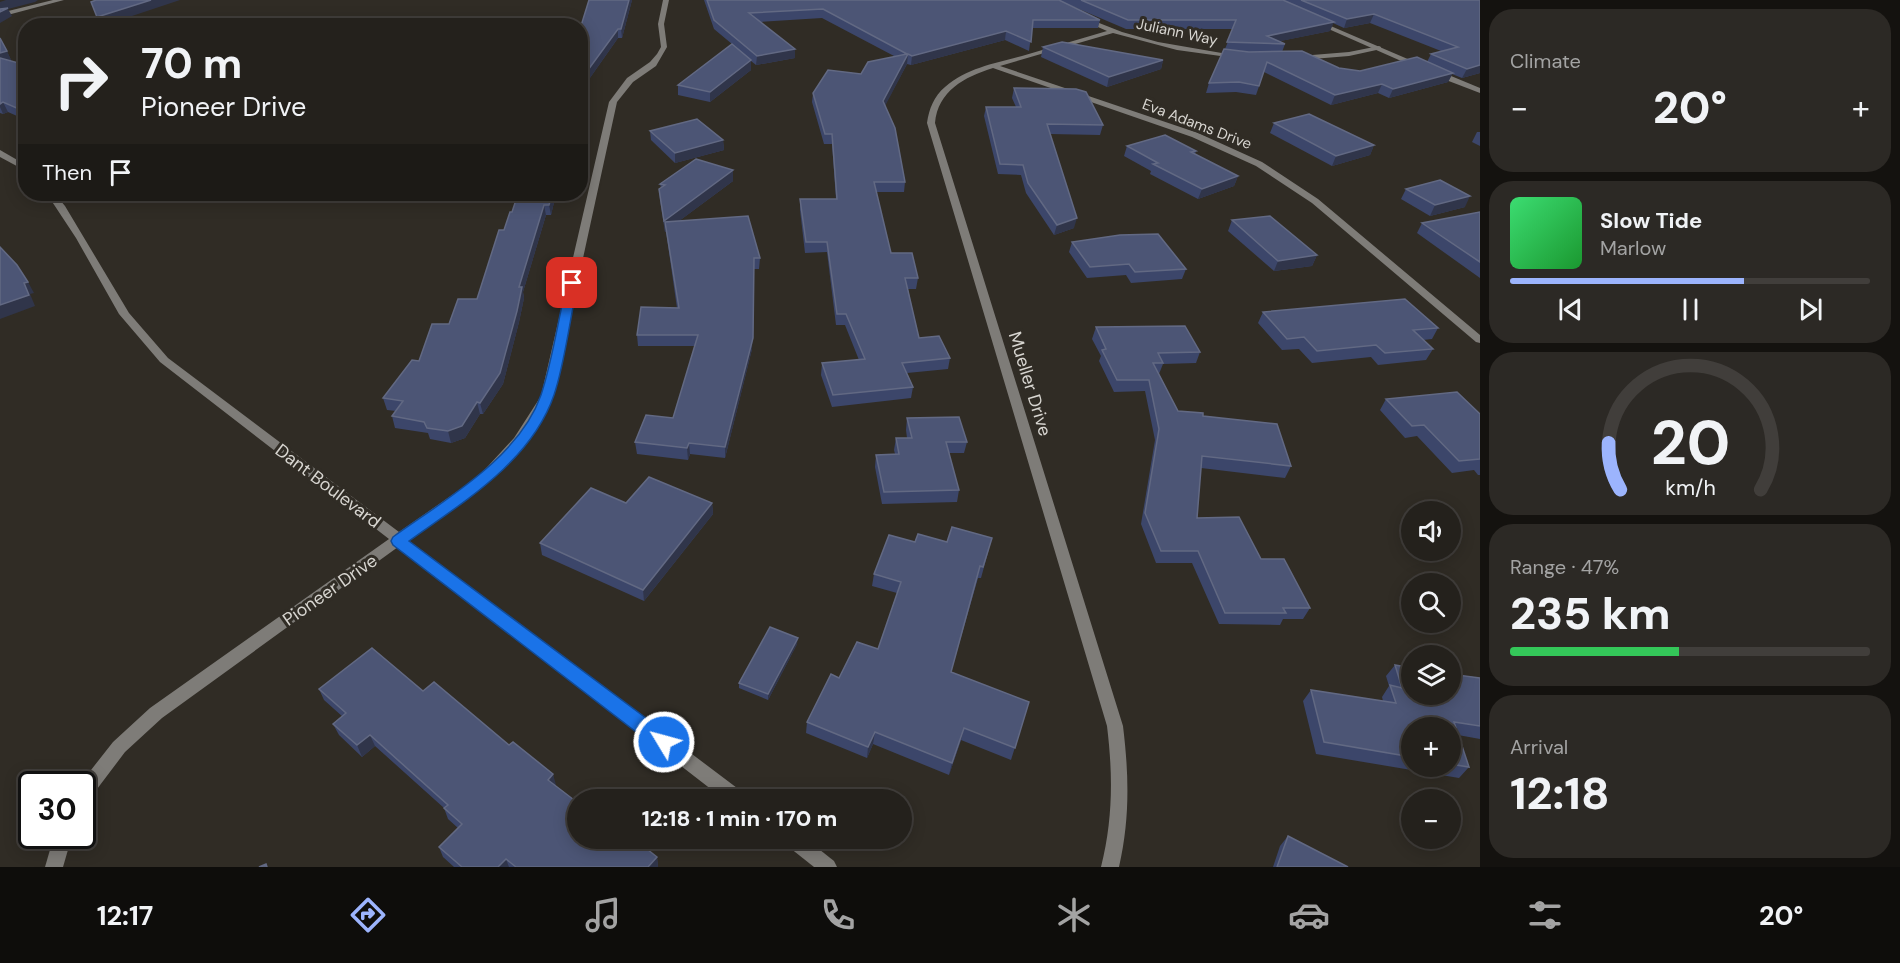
<!DOCTYPE html>
<html lang="en">
<head>
<meta charset="utf-8">
<style>
  :root { --surface:#24211c; --page:#2c2925; --text:#f1f3f6; --muted:#a3a3a3; --line:#413e3b; --accent:#9cb4fd }
  body { margin:0; font-family:"DM Sans",sans-serif; background:var(--page); color:var(--text); height:100vh; display:flex; flex-direction:column; font-size:22px; white-space:nowrap }
  * { box-sizing:border-box; margin:0 }
  p { font-size:20px; color:var(--muted) }
  .icon { flex:none; width:33px; height:33px; fill:none; stroke:currentColor; stroke-width:2; stroke-linecap:round; stroke-linejoin:round }
  .map { position:relative; flex:1; overflow:hidden }
  .drawer { display:flex; flex-direction:column; gap:9px; padding:9px; background:#14120f; width:420px }
  .drawer>* { flex:none }
  .guide { position:absolute; left:18px; top:18px; width:570px; height:183px; border-radius:24px; box-shadow:0 3px 15px #0003,0 0 0 2px var(--line); background:#24211c; color:var(--text); overflow:hidden }
  .fabs { position:absolute; left:1401px; top:501px; display:grid; gap:12px }
  .fabs a { display:grid; place-items:center; width:60px; height:60px; border-radius:50%; background:var(--surface); box-shadow:0 3px 15px #0003,0 0 0 2px var(--line); font-size:30px }
  .speed { position:absolute; left:18px; top:771px; display:flex; gap:12px; font-size:30px; font-weight:700; text-align:center }
  .speed>* { display:grid; place-content:center; width:78px; height:78px; border-radius:50%; background:var(--surface); box-shadow:0 3px 15px #0003,0 0 0 2px var(--line); line-height:1 }
  .speed .limit { border:3px solid #111; border-radius:9px; background:#fff; color:#111 }
  .pin { position:absolute; display:grid; place-items:center; width:51px; height:51px; color:#fff; margin:-26px; border-radius:12px; box-shadow:0 3px 9px #0006 }
  .me { position:absolute; width:66px; margin:-33px; rotate:307deg; stroke-linejoin:round; filter:drop-shadow(0 0 4px #0008) }
  .turn { display:flex; align-items:center; gap:21px; height:126px; padding:0 24px; font-size:27px }
  .turn .icon { width:78px; height:78px; stroke-width:2.5 }
  .turn b { display:block; font-size:42px; line-height:51px }
  .then { display:flex; align-items:center; height:57px; padding:0 24px; background:#0003; gap:12px; font-size:22px }
  .big { font-size:45px; font-weight:800; line-height:1.1 }
  .drawer .widget { flex:1; display:flex; flex-direction:column; justify-content:center; gap:9px; min-width:0; padding:0 21px; border-radius:24px; background:var(--page) }
  .drawer .dial { align-items:center; gap:0 }
  .dial svg { height:156px; overflow:visible; fill:none; stroke:var(--line); stroke-width:7; stroke-linecap:round; text-anchor:middle }
  .dial text { fill:var(--text); stroke:none }
  .song { display:flex; align-items:center; gap:18px }
  .cover { width:72px; height:72px; border-radius:9px; background:linear-gradient(135deg,hsl(140 70% 55%),hsl(130 70% 35%)) }
  .played { height:6px; border-radius:3px; background:linear-gradient(90deg,var(--accent) 65%,var(--line) 65%) }
  .keys { display:flex; justify-content:space-around; direction:ltr }
  .heat { display:flex; justify-content:space-between; align-items:center; font-size:33px; direction:ltr }
  .charge { height:9px; border-radius:4px; background:linear-gradient(90deg,#34c759 47%,var(--line) 0) }
  .trip { position:absolute; left:567px; top:789px; width:345px; height:60px; border-radius:30px; background:var(--surface); box-shadow:0 3px 15px #0003,0 0 0 2px var(--line); font-weight:800; line-height:60px; text-align:center }
  .menu { display:flex; height:96px; justify-content:space-around; align-items:center; background:#0e0d0b; color:var(--muted) }
  .menu .icon { width:42px; height:42px }
  .menu .on { color:var(--accent) }
  .menu b { font-size:27px; color:var(--text) }
  main { display:flex; flex:1; min-height:0 }
  .map>svg:first-child { display:block }
  .lines { fill:none; stroke-linecap:round; stroke-linejoin:round }
  .minor { fill:#7e7c78; fill-rule:evenodd }
  .tertiary { fill:#7e7c78; fill-rule:evenodd }
  .wall { fill:#3c466a; fill-rule:evenodd }
  .shaded-wall { fill:#30354a }
  .building { fill:#4c5575; stroke:#626983; stroke-width:1.5 }
  .route { fill:#1a73e8; stroke:#114b97; stroke-width:1.5 }
  .labels { text-anchor:middle; stroke-width:6; stroke-linejoin:round; paint-order:stroke }
  .far-street-label { font-size:15px; fill:#d7d5d0; stroke:#302c25 }
  .street-label { font-size:18px; fill:#d7d5d0; stroke:#302c25 }
</style>
</head>
<body>
<main>
<div class="map">
<svg width="1480" height="867" viewBox="0 0 1480 867">
  <rect width="100%" height="100%" fill="#302c25"/>
  <g class="lines">
    <g class="minor">
      <path d="M663,0H669L664,24L667,47L656,66L633,82L617,102L553,396L523,444L486,483L408,540L745,794L747,800H725L398,547L162,718L125,752L88,801L82,803V784H80L113,742L150,708L389,539L160,362L119,314L76,238L47,194H55L65,206L129,313L168,358L399,532L478,477L514,438L541,396L609,102L627,78L650,62L657,54L661,47L658,24Z"/>
      <path d="M1084,17L1122,32L1158,42L1239,56L1235,58L1177,50L1113,33L1000,66L1198,133L1262,162L1318,199L1480,335V343L1476,342L1312,203L1256,166L1192,137L993,68C964,77 938,91 935,123L1123,726C1129,775 1130,819 1119,867H1101C1113,819 1113,775 1107,726L927,123C929,109 934,96 945,87C967,68 996,63 1022,56C1050,48 1079,39 1107,31L1082,20V18Z"/>
      <path d="M1379,46L1381,47V49L1349,56L1300,60L1296,58L1300,56L1349,52Z"/>
      <path d="M0,150L26,165V171L0,157Z"/>
      <path d="M54,836H72L63,867H45Z"/>
      <path d="M783,838H805L834,861L837,867H814L785,844Z"/>
    </g>
    <g class="tertiary">
      <path d="M53,0H64L0,17V13Z"/>
      <path d="M1315,21H1319L1424,66L1417,68L1315,23Z"/>
      <path d="M1433,71H1439L1480,88V93L1433,75Z"/>
    </g>
  </g>
  <g class="wall">
    <path d="M589,0H632L622,38H618L580,92V29Z"/>
    <path d="M704,0H1480V73L1462,78L1452,74L1448,82L1389,98L1378,93L1331,105L1264,72L1256,95L1236,92L1206,93L1209,83L1225,49L1233,29H1126L1060,1L1100,20L1098,28H1032L1029,51L1005,40L911,65L907,64L885,105L905,182L904,192H876L891,253L918,278L916,289H908L919,338L950,358L948,369L907,373L913,387L911,398L832,407L821,375L822,363L859,360L845,325H836L827,252L805,253L800,210V199H836L832,144H824L812,102L813,93L861,74L894,56L822,18L760,22L795,58L756,65L751,61V70L710,102L678,95V85L732,44L714,29ZM1333,23L1344,28L1370,23L1441,51L1431,54L1427,62L1360,71L1339,68L1282,52L1285,44L1280,41L1330,31Z"/>
    <path d="M0,38L11,60L10,61L26,65V120L8,112L3,114L0,113Z"/>
    <path d="M1043,47L1163,60L1161,69L1107,87L1041,57Z"/>
    <path d="M1014,88L1103,125L1100,135L1050,134L1074,228L1054,235L1026,193L1021,175L998,174L984,116L986,107H1016L1012,98Z"/>
    <path d="M1274,123L1374,145L1370,155L1332,166L1270,133Z"/>
    <path d="M650,131L723,140L724,150L675,163L651,140Z"/>
    <path d="M1477,132H1480V146L1472,142Z"/>
    <path d="M1127,146L1196,151L1195,154L1238,176L1234,186L1198,199L1150,174L1151,171L1124,156Z"/>
    <path d="M733,181L679,221L760,258L759,269H754L752,349L725,458L690,454L688,460L637,454L635,442L673,418L695,346H638L637,335L677,308L666,231L665,232L660,200L659,189L661,188L660,184Z"/>
    <path d="M1406,189L1465,207L1430,216L1401,199Z"/>
    <path d="M556,194L551,215H546L523,292L524,298L519,322L503,384L483,414H480L465,438L451,443L430,439L428,433L395,428L392,416L396,411L387,410L383,398L419,361L449,324L477,299L504,230L512,212Z"/>
    <path d="M1480,212V278L1417,233L1422,223Z"/>
    <path d="M1232,220L1317,255L1312,266L1274,271L1228,231Z"/>
    <path d="M1072,242L1186,269L1182,279L1131,283L1126,275L1087,278L1069,252Z"/>
    <path d="M1263,312L1438,328L1432,339L1423,340L1433,349L1426,360L1378,365L1371,357L1312,363L1299,349L1282,350L1258,323Z"/>
    <path d="M1096,327L1200,352L1196,363L1163,364L1159,374L1178,411L1203,416L1291,466L1285,478L1201,468L1197,518L1261,559L1310,608L1303,619H1283L1280,625L1219,624L1192,563H1156L1141,524L1155,440L1145,391L1114,392L1099,361L1101,356L1092,339Z"/>
    <path d="M1386,399L1480,414V475H1478L1474,470L1452,473L1417,436L1405,438L1380,410Z"/>
    <path d="M907,418L967,442L964,453H949L959,490L957,502L882,504L875,467L876,455L895,454L894,450L896,438H907L906,430Z"/>
    <path d="M626,503H712L713,514L644,601L542,555L540,543Z"/>
    <path d="M915,542H947L989,549L981,578H978L951,672L1029,702L1011,760L961,740L949,775L873,744L867,758L806,733L807,722L839,678L878,649L897,593L872,586L874,574Z"/>
    <path d="M797,644L768,700L739,688V683Z"/>
    <path d="M1395,665L1480,678V739L1458,735L1469,767L1459,778L1316,754L1303,701L1311,690L1383,701L1382,697L1389,686L1386,676ZM1412,728H1450V766H1412Z"/>
    <path d="M319,689L423,691L553,774L555,786L578,838L657,857L658,867H454L443,857L439,847L458,828L448,819L444,808L375,746L362,757L339,735L333,724L343,717L324,700Z"/>
    <path d="M1288,836L1348,867H1273L1280,846Z"/>
  </g>
  <g class="shaded-wall">
    <path d="M6,0H38L35,2L8,9L12,16L0,23V2Z"/>
    <path d="M151,0H180L102,26H100L97,17Z"/>
    <path d="M629,0H632L622,38L621,29Z"/>
    <path d="M1374,14L1370,23L1344,28L1347,19Z"/>
    <path d="M1334,22L1330,31L1271,43L1267,36Z"/>
    <path d="M618,29V38L580,92V81Z"/>
    <path d="M1006,31L1005,40L911,65L912,56Z"/>
    <path d="M795,49V58L756,65L757,56Z"/>
    <path d="M7,51L11,60L0,63V53Z"/>
    <path d="M908,54L907,64L883,110V101Z"/>
    <path d="M751,60V70L710,102V92Z"/>
    <path d="M1163,60L1161,69L1107,87L1109,77Z"/>
    <path d="M1480,65V73L1462,78L1467,69Z"/>
    <path d="M1453,73L1448,82L1389,98L1393,89Z"/>
    <path d="M1382,84L1378,93L1331,105L1335,95Z"/>
    <path d="M3,102L8,112L3,114L0,107V104Z"/>
    <path d="M723,140L724,150L675,163V153Z"/>
    <path d="M1374,145L1370,155L1332,166L1336,156Z"/>
    <path d="M733,170V181L667,230L665,222L666,231L665,232L664,221Z"/>
    <path d="M1238,176L1234,186L1198,199L1202,189Z"/>
    <path d="M552,194H556L551,215L549,205Z"/>
    <path d="M1470,196L1465,207L1430,216L1435,205Z"/>
    <path d="M544,205L546,215L523,292L524,298L519,322L503,384L483,414L480,403L519,287Z"/>
    <path d="M1077,218L1074,228L1054,235L1057,225Z"/>
    <path d="M1317,255L1312,266L1274,271L1278,261Z"/>
    <path d="M754,258L752,349L725,458V447Z"/>
    <path d="M28,282L34,293L30,294L35,306L0,319V305L24,283Z"/>
    <path d="M477,402L480,414L465,438L451,443L448,431Z"/>
    <path d="M689,443L690,454L688,460L687,448Z"/>
    <path d="M712,503L713,514L644,601L643,590Z"/>
    <path d="M798,638L797,644L768,700V694Z"/>
    <path d="M964,728L961,740L949,775L952,763Z"/>
    <path d="M875,732L873,744L867,758L868,747Z"/>
    <path d="M370,735L375,746L362,757L357,745Z"/>
    <path d="M553,774L556,785L551,791L548,780Z"/>
    <path d="M657,857L658,867H648Z"/>
    <path d="M506,859L509,867H498Z"/>
  </g>
  <g class="building">
    <path d="M96,0H151L97,17L91,2Z"/>
    <path d="M589,0H629L621,29H618L580,81V29Z"/>
    <path d="M707,0H1059L1100,20H1033L1031,42L1006,31L912,56L908,54L883,101L895,128L905,182H874L891,253H912L918,278H905L919,338L939,336L950,358L902,363L913,387L833,395L822,363L865,359L846,314H837L827,242H806L800,199H837L832,134H825L813,93L828,70L861,74L868,62L907,54L823,9L749,13L795,49L757,56L714,20Z"/>
    <path d="M1081,0H1283L1334,22L1267,36L1285,44L1227,42L1236,20H1128Z"/>
    <path d="M1301,0H1480V65L1467,69L1431,54L1458,47L1374,14L1347,19Z"/>
    <path d="M8,8L0,12V9Z"/>
    <path d="M0,38L7,51L0,53Z"/>
    <path d="M1062,42L1163,60L1109,77L1043,47Z"/>
    <path d="M732,44L751,60L710,92L678,85Z"/>
    <path d="M1224,49L1249,52L1302,51L1339,68L1360,71L1417,57L1453,73L1393,89L1382,84L1335,95L1267,62L1259,86L1239,82L1209,83Z"/>
    <path d="M0,58L26,65V112L3,102L0,104Z"/>
    <path d="M1014,88L1076,89L1086,92L1103,125L1047,124L1077,218L1057,225L1028,183L1023,165L1000,164L986,107H1021Z"/>
    <path d="M1309,114L1374,145L1336,156L1274,123Z"/>
    <path d="M697,119L723,140L675,153L650,131Z"/>
    <path d="M1165,135L1196,151L1191,152L1238,176L1202,189L1153,164L1158,163L1127,146Z"/>
    <path d="M696,159L733,170L664,221L659,189L665,185L660,184Z"/>
    <path d="M1440,180L1470,196L1435,205L1406,189Z"/>
    <path d="M518,194H552L549,205H544L519,287H522L517,311L500,373L480,403L477,402L462,426L448,431L427,428L424,422L392,416L403,401L383,398L412,360L419,361L432,324H449L458,299H477L499,230H504L510,212H512Z"/>
    <path d="M1480,212V262L1422,223Z"/>
    <path d="M748,216L760,258H754L753,338L725,447L689,443L687,448L635,442L646,415L673,418L698,335H637L641,307L679,308L665,222Z"/>
    <path d="M1270,216L1317,255L1278,261L1232,220Z"/>
    <path d="M1158,234L1186,269L1135,272L1129,264L1090,267L1072,242L1120,235Z"/>
    <path d="M0,247L17,265L28,282L24,283L29,295L0,305Z"/>
    <path d="M1405,299L1438,328L1413,330L1433,349L1385,353L1376,345L1317,351L1304,337L1287,339L1263,312Z"/>
    <path d="M1185,326L1200,352L1158,353L1163,363H1153L1178,411L1203,413V416L1277,424L1291,466L1202,456L1197,518L1239,517L1261,559H1284L1310,608H1283L1286,613H1225L1198,551H1161L1145,513L1159,429L1149,380H1117L1102,350L1106,349L1096,327Z"/>
    <path d="M1457,392L1480,414V459L1459,461L1424,425L1412,426L1386,399Z"/>
    <path d="M959,417L967,442H946L959,490L884,492L876,455L899,454L896,438H912L907,418Z"/>
    <path d="M649,477L712,503L643,590L540,543L591,488L626,503Z"/>
    <path d="M952,527L992,538L983,567L980,566L951,672L1029,702L1015,748L964,728L952,763L875,732L868,747L807,722L831,674L839,678L857,642L878,649L901,582L874,574L889,535L915,542L918,534L947,542Z"/>
    <path d="M770,627L798,638L768,694L739,683Z"/>
    <path d="M372,648L423,691L434,682L509,745L513,742L553,774L548,780L578,803V838H633L657,857L648,867H516L506,859L498,867H462L439,847L462,824L444,808L448,805L370,735L357,745L333,724L346,713L319,689Z"/>
    <path d="M1395,665L1412,668V694H1450V674L1480,678V726L1454,722L1469,767L1450,764V728H1412V757L1324,742L1311,690L1396,703L1390,685L1402,688Z"/>
    <path d="M1288,836L1348,867H1277Z"/>
    <path d="M266,864L267,867H259Z"/>
  </g>
  <path class="route" d="M572,279L578,283C570,317 565,363 554,395C531,462 463,502 409,541L670,736L673,742L670,748L664,750L657,748L393,545L391,541L393,537C444,500 519,458 541,395C553,359 558,319 567,283Z"/>
  <g class="labels">
    <g class="far-street-label">
      <text transform="translate(1177 32) rotate(12)" y="5">Juliann Way</text>
      <text transform="translate(1197 124) rotate(21)" y="5">Eva Adams Drive</text>
    </g>
    <g class="street-label">
      <text transform="translate(1030 384) rotate(73)" y="6">Mueller Drive</text>
      <text transform="translate(328 486) rotate(37)" y="6">Dant Boulevard</text>
      <text transform="translate(330 590) rotate(-35)" y="6">Pioneer Drive</text>
    </g>
  </g>
</svg>
<div class="fabs">
<a><svg class="icon" aria-label="sound" viewBox="0 0 24 24"><path d="M4 9h4l5-4v14l-5-4H4zM17 9q2 3 0 6"/></svg></a>
<a><svg class="icon" aria-label="search" viewBox="0 0 24 24"><circle cx="10" cy="10" r="6"/><path d="M15 15l6 6"/></svg></a>
<a><svg class="icon" aria-label="layers" viewBox="0 0 24 24"><path d="M12 4l9 5-9 5-9-5zM3 14l9 5 9-5"/></svg></a>
<a>+</a>
<a>−</a>
</div>
<div class="speed"><div class="limit">30</div></div>
<div class="pin" style="left:572px;top:283px;background:#d93025"><svg class="icon" aria-label="arrive" viewBox="0 0 24 24"><path d="M6 21V4h12l-3 4 3 4H6"/></svg></div>
<svg class="me" style="left:664px;top:742px" viewBox="-20 -20 40 40"><circle r="17" fill="#1a73e8" stroke="#fff" stroke-width="3"/><path d="M0-11L8 9 0 5-8 9z" fill="#fff"/></svg>
<div class="trip">12:18 · 1 min · 170 m</div>
<div class="guide">
<div class="turn"><svg class="icon" aria-label="right" viewBox="0 0 24 24"><path d="M7 20v-9h11M14 6l5 5-5 5"/></svg><div><b>70 m</b>Pioneer Drive</div></div>
<div class="then">Then<svg class="icon" aria-label="arrive" viewBox="0 0 24 24"><path d="M6 21V4h12l-3 4 3 4H6"/></svg></div>
</div>
</div>
<section class="drawer">
<div class="widget"><p>Climate</p>
<div class="heat"><a>−</a><b class="big">20°</b><a>+</a></div>
</div>
<div class="widget">
<div class="song"><i class="cover"></i><div><b>Slow Tide</b><p>Marlow</p></div></div>
<div class="played"></div>
<div class="keys"><svg class="icon" aria-label="previous" viewBox="0 0 24 24"><path d="M18 5L8 12l10 7zM5 5v14"/></svg><svg class="icon" aria-label="pause" viewBox="0 0 24 24"><path d="M8 5v14M16 5v14"/></svg><svg class="icon" aria-label="next" viewBox="0 0 24 24"><path d="M6 5l10 7-10 7zM19 5v14"/></svg></div>
</div>
<div class="widget dial"><svg viewBox="0 0 100 80">
<path d="M14 69A42 42 0 1 1 86 69"/>
<path d="M14 69A42 42 0 0 1 8 45" stroke="#9cb4fd"/>
<text x="50" y="56" font-size="32" font-weight="700">20</text>
<text x="50" y="72" font-size="11">km/h</text>
</svg></div>
<div class="widget"><p>Range · 47%</p><b class="big">235 km</b><div class="charge"></div></div>
<div class="widget"><p>Arrival</p><b class="big">12:18</b></div>
</section>
</main>
<nav class="menu">
<b>12:17</b>
<svg class="icon on" aria-label="directions" viewBox="0 0 24 24"><path d="M12 3l9 9-9 9-9-9zM9 14v-3h6M13 9l2 2-2 2"/></svg>
<svg class="icon" aria-label="music" viewBox="0 0 24 24"><path d="M9 18V5l10-2v13"/><circle cx="6" cy="18" r="3"/><circle cx="16" cy="16" r="3"/></svg>
<svg class="icon" aria-label="phone" viewBox="0 0 24 24"><path d="M5 4h4l2 5-3 2q2 4 5 5l2-3 5 2v4C11 20 4 13 5 4z"/></svg>
<svg class="icon" aria-label="climate" viewBox="0 0 24 24"><path d="M12 3v18M4 7l16 10M4 17L20 7"/></svg>
<svg class="icon" aria-label="car" viewBox="0 0 24 24"><path d="M5 17H2v-5l4-1 3-4h7l3 4 3 1v5h-3M9 17h6M6 11h13"/><circle cx="7" cy="17" r="2"/><circle cx="17" cy="17" r="2"/></svg>
<svg class="icon" aria-label="filters" viewBox="0 0 24 24"><path d="M4 7h16M4 17h16"/><circle cx="9" cy="7" r="2"/><circle cx="15" cy="17" r="2"/></svg>
<b>20°</b>
</nav>
</body>
</html>
